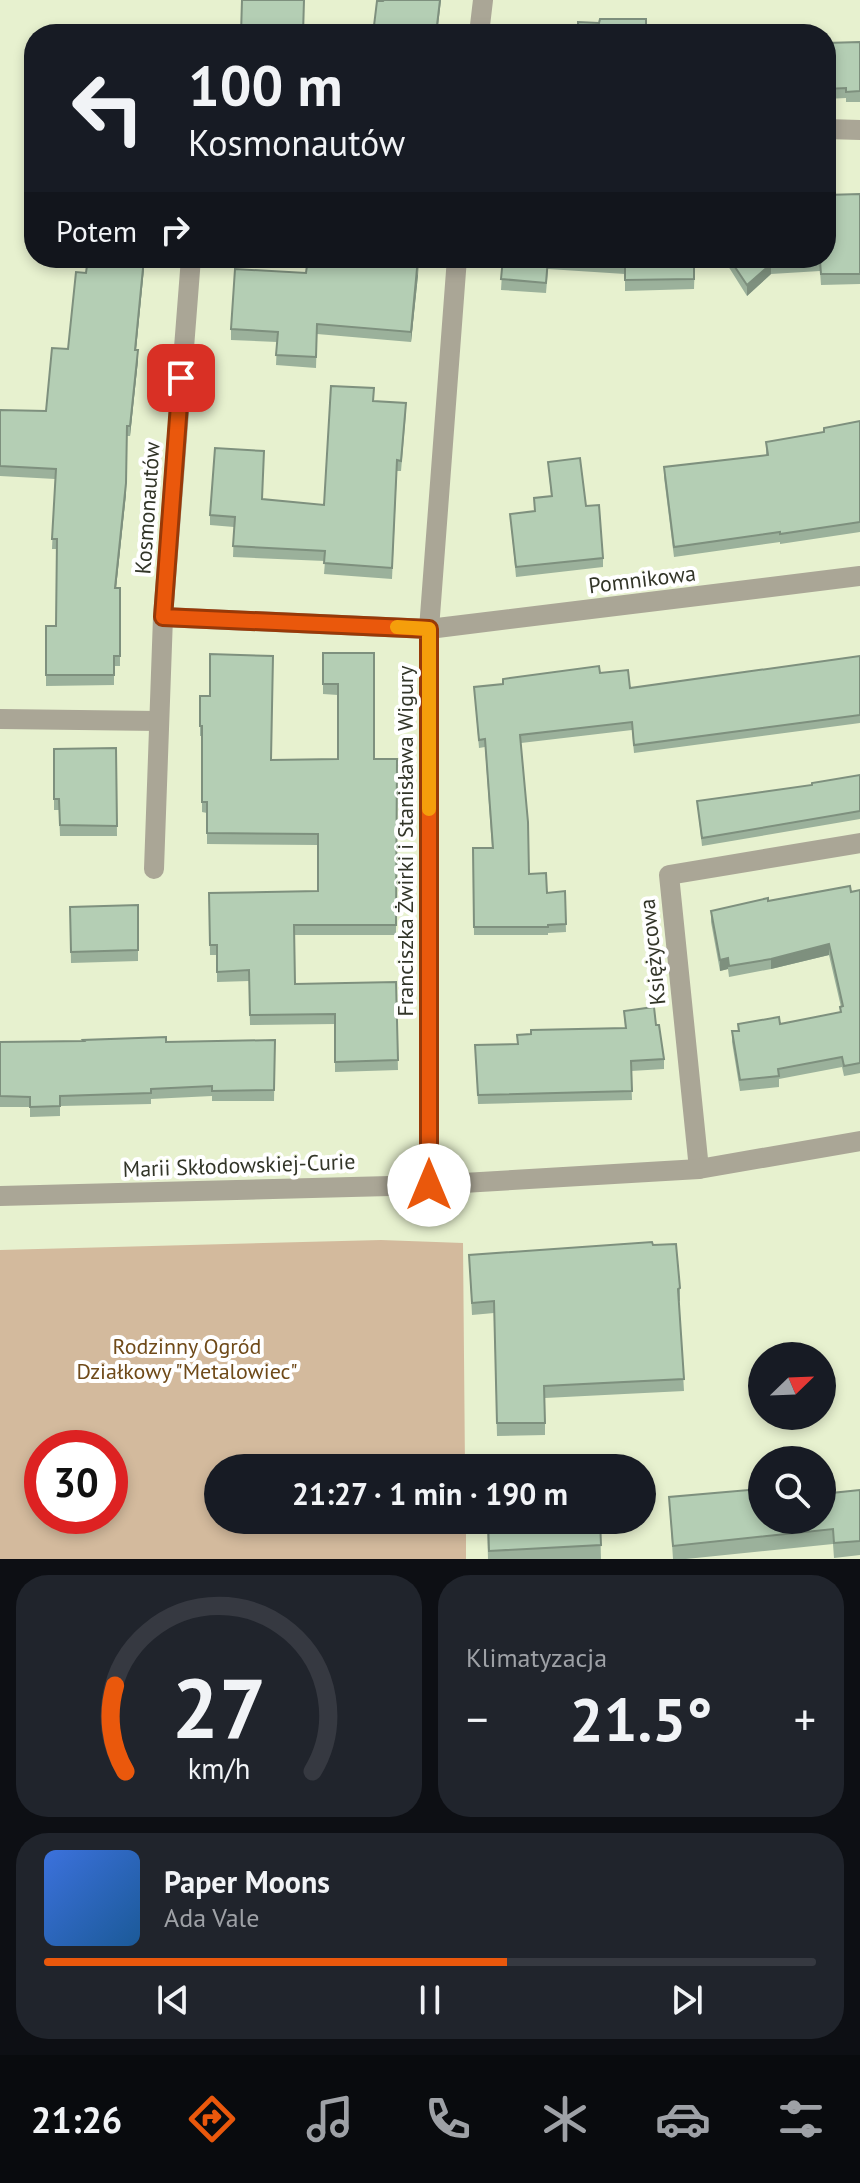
<!DOCTYPE html>
<html lang="pl">
<head>
<meta charset="utf-8">
<style>
  :root { --surface:#171b24; --page:#20242c; --text:#f1f3f6; --muted:#9ea1a6; --line:#363941; --accent:#ea580c }
  body { margin:0; font-family:"PT Sans",sans-serif; background:var(--page); color:var(--text); height:100vh; display:flex; flex-direction:column; font-size:30px; white-space:nowrap }
  * { box-sizing:border-box; margin:0 }
  p { font-size:26px; color:var(--muted) }
  .icon { flex:none; width:44px; height:44px; fill:none; stroke:currentColor; stroke-width:2; stroke-linecap:round; stroke-linejoin:round }
  .map { position:relative; height:1559px; overflow:hidden }
  .panel { display:flex; flex-direction:column; gap:16px; padding:16px; background:#0d0f14; flex:1 }
  .panel>* { flex:none }
  .banner { position:absolute; left:24px; top:24px; width:812px; height:244px; border-radius:32px; box-shadow:0 4px 12px #0003; background:#171b24; color:var(--text); overflow:hidden }
  .needle { width:52px; rotate:67deg }
  .controls { position:absolute; left:748px; top:1342px; display:grid; gap:16px }
  .controls a { display:grid; place-items:center; width:88px; height:88px; border-radius:50%; background:var(--surface); box-shadow:0 4px 12px #0003; font-size:40px }
  .speed { position:absolute; left:24px; top:1430px; display:flex; gap:16px; font-size:40px; font-weight:700; text-align:center }
  .speed>* { display:grid; place-content:center; width:104px; height:104px; border-radius:50%; background:var(--surface); box-shadow:0 4px 12px #0003; line-height:1 }
  .speed .limit { border:12px solid #d22; background:#fff; color:#111 }
  .pin { position:absolute; display:grid; place-items:center; width:68px; height:68px; color:#fff; margin:-34px; border-radius:16px; box-shadow:0 4px 12px #0006 }
  .me { position:absolute; width:88px; margin:-44px; rotate:0deg; stroke-linejoin:round; filter:drop-shadow(0 0 6px #0008) }
  .turn { display:flex; align-items:center; gap:28px; height:168px; padding:0 32px; font-size:36px }
  .turn .icon { width:104px; height:104px; stroke-width:2.5 }
  .turn b { display:block; font-size:56px; line-height:68px }
  .then { display:flex; align-items:center; height:76px; padding:0 32px; background:#0003; gap:16px; font-size:30px }
  .big { font-size:60px; font-weight:800; line-height:1.1 }
  .panel .card { flex:1; display:flex; flex-direction:column; justify-content:center; gap:12px; min-width:0; padding:0 28px; border-radius:32px; background:var(--page) }
  .panel .dial { align-items:center; gap:0 }
  .dial svg { height:208px; overflow:visible; fill:none; stroke:var(--line); stroke-width:7; stroke-linecap:round; text-anchor:middle }
  .dial text { fill:var(--text); stroke:none }
  .song { display:flex; align-items:center; gap:24px }
  .cover { width:96px; height:96px; border-radius:12px; background:linear-gradient(135deg,hsl(220 70% 55%),hsl(210 70% 35%)) }
  .played { height:8px; border-radius:4px; background:linear-gradient(90deg,var(--accent) 60%,var(--line) 60%) }
  .keys { display:flex; justify-content:space-around; direction:ltr }
  .heat { display:flex; justify-content:space-between; align-items:center; font-size:44px; direction:ltr }
  .panel .tiles { flex:1; display:grid; gap:16px; grid-template-columns:1fr 1fr }
  .card:last-child { grid-column:span 2 }
  .trip { position:absolute; left:204px; top:1454px; width:452px; height:80px; border-radius:40px; background:var(--surface); box-shadow:0 4px 12px #0003; font-weight:800; line-height:80px; text-align:center }
  .tabs { display:flex; height:128px; justify-content:space-around; align-items:center; background:#090b0e; color:var(--muted) }
  .tabs .icon { width:56px; height:56px }
  .tabs .active { color:var(--accent) }
  .tabs b { font-size:36px; color:var(--text) }
  .map>svg:first-child { display:block }
  .green { fill:#d3ba9d; fill-rule:evenodd }
  .lines { fill:none; stroke-linecap:round; stroke-linejoin:round }
  .minor { stroke:#aaa696; stroke-width:20 }
  .wall { fill:#9bb19b }
  .shaded-wall { fill:#7e907e }
  .building { fill:#b4ceb4; stroke:#7e907e; stroke-width:2 }
  .route-casing { stroke:#983908; stroke-width:20 }
  .route { stroke:#ea580c; stroke-width:14 }
  .slow { stroke:#f59e0b; stroke-width:14 }
  .labels { text-anchor:middle; stroke-width:8; stroke-linejoin:round; paint-order:stroke }
  .street-label { font-size:22px; fill:#323528; stroke:#fff }
  .park-label { font-size:22px; fill:#6f4a19; stroke:#fff }
</style>
</head>
<body>
<div class="map">
<svg width="860" height="1559" viewBox="0 0 860 1559">
  <rect width="100%" height="100%" fill="#e7f1cf"/>
  <path class="green" d="M381,1240L463,1243L465,1468H218V1520H466V1559H0V1250ZM42,1448H110V1516H42Z"/>
  <g class="lines">
    <g class="minor">
      <path d="M479,34L483,0"/>
      <path d="M826,129L860,130"/>
      <path d="M163,617L429,629L860,576"/>
      <path d="M0,719L158,721"/>
      <path d="M154,869L163,617L191,258"/>
      <path d="M699,1169L669,875L860,843"/>
      <path d="M429,1185V629L457,258"/>
      <path d="M0,1196L429,1185L699,1169L860,1141"/>
    </g>
  </g>
  <g class="wall">
    <path d="M860,42V102H846V98L826,99V43Z"/>
    <path d="M860,194V284L821,285L820,271L771,274L747,296L723,258H826Z"/>
    <path d="M88,258H145L136,350L138,360L130,436H127L126,494L116,588H120V666H114V685L46,686V626H56L57,549H52L55,479L0,476V410L46,411L68,349L86,273Z"/>
    <path d="M503,258H695L694,289L625,291V274L548,269L546,293L501,290Z"/>
    <path d="M306,273L418,275L411,342L317,334L316,368L276,365L277,342L231,340V329Z"/>
    <path d="M374,401L406,413L401,471H397L392,579L324,574L325,561L233,557L234,527L210,525V515L262,499L324,505Z"/>
    <path d="M860,421V532L780,544V542L674,557L664,477V467L766,455V442L824,432Z"/>
    <path d="M548,462L586,506L603,558V567L516,577L510,514L534,511V498L551,496Z"/>
    <path d="M323,653L374,759H397L396,935H294L295,984L396,982L398,1070L335,1072V1024L250,1025L249,981L217,982V955H210L209,893L318,891V845L207,844V813L202,812V736H200V726L210,696L271,760L338,759V695L323,694Z"/>
    <path d="M860,656V723L634,753L632,730L521,743L529,874L547,893L565,891L566,932L548,933V935H474L473,848H492L485,747L479,748L474,687L503,684V679L600,673L630,688Z"/>
    <path d="M116,748L117,836H60L59,810H54V749Z"/>
    <path d="M860,775V819L702,846L697,801L812,785Z"/>
    <path d="M860,890V1073L844,1076L842,1067L779,1079V1087L740,1091L732,1042V1031H738V1024H780L840,1012L841,1007L829,955L771,969L729,977L728,969L720,971L711,922V911L768,901Z"/>
    <path d="M138,905V961L71,963L70,907Z"/>
    <path d="M624,1011L656,1025L664,1059V1069L631,1071L632,1100L478,1104L475,1045L518,1044L625,1028Z"/>
    <path d="M275,1040L274,1101H212V1096L151,1099V1104L60,1106V1116L30,1117V1107H0V1042H166Z"/>
    <path d="M653,1245L680,1288V1301H679L684,1391L545,1398V1435L497,1436L494,1313L472,1315L469,1255Z"/>
    <path d="M860,1490V1555L834,1558L833,1544L686,1559H673L669,1497L762,1500Z"/>
    <path d="M487,1520H600L601,1559H488Z"/>
  </g>
  <g class="shaded-wall">
    <path d="M440,0H441L437,34H436Z"/>
    <path d="M144,258H145L135,360V350Z"/>
    <path d="M419,258L418,275L411,342V332Z"/>
    <path d="M771,264V274L747,296V285Z"/>
    <path d="M138,350V360L130,436V426Z"/>
    <path d="M127,426L126,494L115,598V588Z"/>
    <path d="M829,944V955L771,969V959Z"/>
    <path d="M728,958V969L720,971V960Z"/>
  </g>
  <g class="building">
    <path d="M242,0H304L303,34H241Z"/>
    <path d="M384,0H440L436,34H373L377,1H383Z"/>
    <path d="M600,19H646V34H578V22L599,23Z"/>
    <path d="M101,31L159,34H101Z"/>
    <path d="M860,42V91L846,92V88L826,89V43Z"/>
    <path d="M860,194V274H821L820,261L771,264L747,285L729,258H826V195Z"/>
    <path d="M88,258H144L135,350H138L130,426H127L126,483L115,588H120V656H114V675H46V626H56L57,539H52L56,469L0,466V410L46,411L52,348L68,349L76,272L86,273Z"/>
    <path d="M308,258H418L411,332L317,324L316,357L276,355L278,332L231,329L235,269L306,273Z"/>
    <path d="M503,258H694V279L625,280V264L548,259L546,283L501,279Z"/>
    <path d="M331,386L374,388L373,401L406,403L401,461L397,460L392,568L324,563L325,551L233,546L235,517L210,515L215,448L264,451L262,499L324,505Z"/>
    <path d="M860,421V522L780,534V532L674,547L664,467L768,455L766,442L824,432V428Z"/>
    <path d="M580,458L586,506L599,505L603,558L516,567L510,514L535,511L534,498L552,496L548,462Z"/>
    <path d="M323,653H374V759H397L396,925H294L295,984L396,982L398,1060L335,1062V1014L250,1015L249,970L217,972V945H210L209,893L318,891V834L207,833V802H202V726H200V696H210V654L273,656L271,760L338,759V684H323Z"/>
    <path d="M860,656V715L634,745L632,722L520,735L528,822L529,874L546,873L547,893L565,891L566,924L548,925V927H474L473,848H493L485,739L479,740L474,687L503,684V679L599,666L600,673L628,670L630,688Z"/>
    <path d="M116,748L117,826L60,825L59,799H54V749Z"/>
    <path d="M860,775V811L702,838L697,801L812,785V783Z"/>
    <path d="M850,886L851,892L860,890V1063L844,1066L842,1057L778,1069L779,1076L740,1080L732,1031H739L738,1024L779,1017L780,1024L841,1012L840,1007L843,1006L829,944L771,959L729,966L728,958L720,960L711,911L768,898V901Z"/>
    <path d="M138,905V950L71,952L70,907Z"/>
    <path d="M654,1007L656,1025H659L664,1059L631,1061L632,1091L478,1095L475,1045L518,1044L517,1035L531,1034V1030L626,1028L624,1011Z"/>
    <path d="M166,1037V1042L275,1040L274,1090L212,1091V1086L151,1089V1093L60,1096V1106L30,1107V1097L0,1096V1042L84,1041L83,1040Z"/>
    <path d="M652,1242L653,1245L676,1244L680,1288L678,1289L684,1379L544,1386L545,1423H497L494,1301L472,1303L469,1255Z"/>
    <path d="M760,1489L762,1500V1520H822V1494L860,1490V1541L834,1543L833,1529L673,1546L669,1497Z"/>
    <path d="M488,1520H600L601,1545L489,1551Z"/>
  </g>
  <g class="lines">
    <g class="route-casing">
      <path id="route" d="M181,378L163,617L429,629V1185"/>
    </g>
    <use href="#route" class="route"/>
    <path class="slow" d="M397,627L429,629V809"/>
  </g>
  <g class="labels">
    <g class="street-label">
      <text transform="translate(147 508) rotate(-86)" y="8">Kosmonautów</text>
      <text transform="translate(642 579) rotate(-7)" y="8">Pomnikowa</text>
      <text transform="translate(405 841) rotate(-90)" y="8">Franciszka Żwirki i Stanisława Wigury</text>
      <text transform="translate(652 952) rotate(-96)" y="8">Księżycowa</text>
      <text transform="translate(239 1165) rotate(-2)" y="8">Marii Skłodowskiej-Curie</text>
    </g>
    <g class="park-label">
      <text x="187" y="1354">Rodzinny Ogród<tspan x="187" dy="25">Działkowy "Metalowiec"</tspan></text>
    </g>
  </g>
</svg>
<div class="controls">
<a><svg class="needle" viewBox="-14 -14 28 28"><path d="M0-13l5 13h-10z" fill="#e53935"/><path d="M0 13l5-13h-10z" fill="#9ea1a6"/></svg></a>
<a><svg class="icon" aria-label="search" viewBox="0 0 24 24"><circle cx="10" cy="10" r="6"/><path d="M15 15l6 6"/></svg></a>
</div>
<div class="speed"><div class="limit">30</div></div>
<div class="pin" style="left:181px;top:378px;background:#d93025"><svg class="icon" aria-label="arrive" viewBox="0 0 24 24"><path d="M6 21V4h12l-3 4 3 4H6"/></svg></div>
<svg class="me" style="left:429px;top:1185px" viewBox="-20 -20 40 40"><circle r="19" fill="#fff"/><path d="M0-13L10 11 0 6-10 11z" fill="#ea580c"/></svg>
<div class="trip">21:27 · 1 min · 190 m</div>
<div class="banner">
<div class="turn"><svg class="icon" aria-label="left" viewBox="0 0 24 24"><path d="M17 20v-9H6M10 6l-5 5 5 5"/></svg><div><b>100 m</b>Kosmonautów</div></div>
<div class="then">Potem<svg class="icon" aria-label="right" viewBox="0 0 24 24"><path d="M7 20v-9h11M14 6l5 5-5 5"/></svg></div>
</div>
</div>
<section class="panel">
<div class="tiles">
<div class="card dial"><svg viewBox="0 0 100 80">
<path d="M14 69A42 42 0 1 1 86 69"/>
<path d="M14 69A42 42 0 0 1 10 36" stroke="#ea580c"/>
<text x="50" y="56" font-size="32" font-weight="700">27</text>
<text x="50" y="72" font-size="11">km/h</text>
</svg></div>
<div class="card"><p>Klimatyzacja</p>
<div class="heat"><a>−</a><b class="big">21.5°</b><a>+</a></div>
</div>
<div class="card">
<div class="song"><i class="cover"></i><div><b>Paper Moons</b><p>Ada Vale</p></div></div>
<div class="played"></div>
<div class="keys"><svg class="icon" aria-label="previous" viewBox="0 0 24 24"><path d="M18 5L8 12l10 7zM5 5v14"/></svg><svg class="icon" aria-label="pause" viewBox="0 0 24 24"><path d="M8 5v14M16 5v14"/></svg><svg class="icon" aria-label="next" viewBox="0 0 24 24"><path d="M6 5l10 7-10 7zM19 5v14"/></svg></div>
</div>
</div>
</section>
<nav class="tabs">
<b>21:26</b>
<svg class="icon active" aria-label="directions" viewBox="0 0 24 24"><path d="M12 3l9 9-9 9-9-9zM9 14v-3h6M13 9l2 2-2 2"/></svg>
<svg class="icon" aria-label="music" viewBox="0 0 24 24"><path d="M9 18V5l10-2v13"/><circle cx="6" cy="18" r="3"/><circle cx="16" cy="16" r="3"/></svg>
<svg class="icon" aria-label="phone" viewBox="0 0 24 24"><path d="M5 4h4l2 5-3 2q2 4 5 5l2-3 5 2v4C11 20 4 13 5 4z"/></svg>
<svg class="icon" aria-label="climate" viewBox="0 0 24 24"><path d="M12 3v18M4 7l16 10M4 17L20 7"/></svg>
<svg class="icon" aria-label="car" viewBox="0 0 24 24"><path d="M5 17H2v-5l4-1 3-4h7l3 4 3 1v5h-3M9 17h6M6 11h13"/><circle cx="7" cy="17" r="2"/><circle cx="17" cy="17" r="2"/></svg>
<svg class="icon" aria-label="filters" viewBox="0 0 24 24"><path d="M4 7h16M4 17h16"/><circle cx="9" cy="7" r="2"/><circle cx="15" cy="17" r="2"/></svg>
</nav>
</body>
</html>
